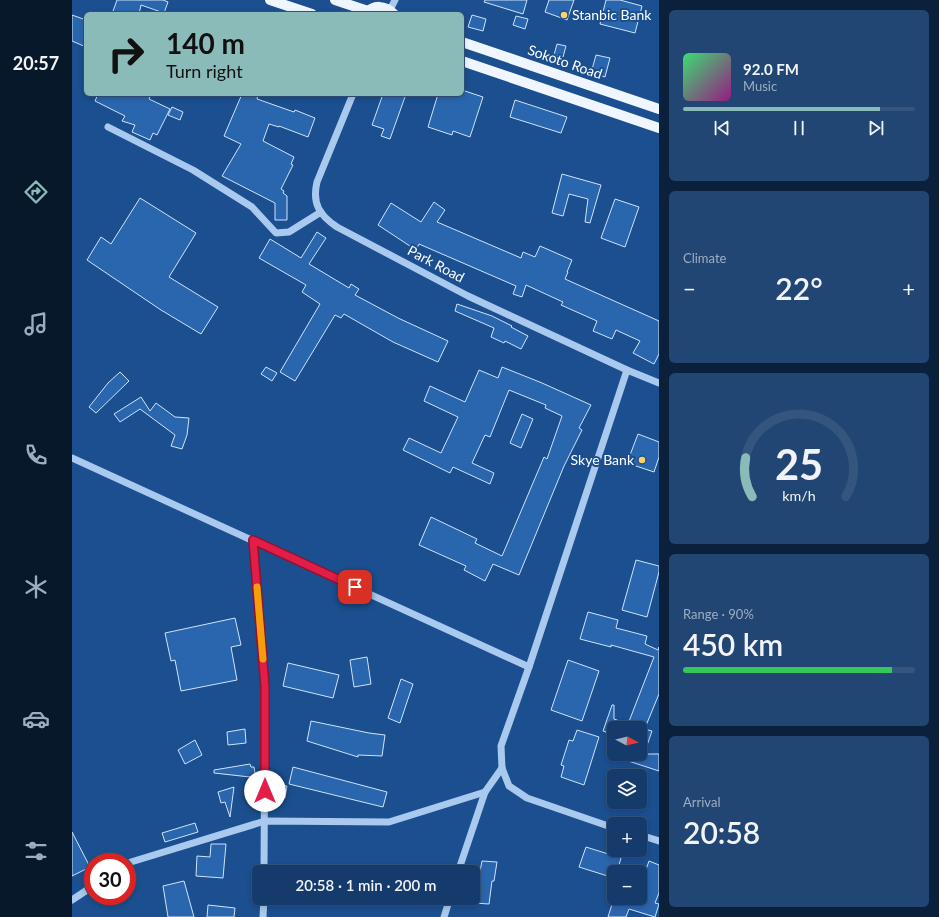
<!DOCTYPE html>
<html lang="en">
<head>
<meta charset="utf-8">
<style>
  :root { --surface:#143b6b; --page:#214673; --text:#f1f3f6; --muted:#9dadc1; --line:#33557e; --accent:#8bbbb9 }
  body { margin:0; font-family:Lato,sans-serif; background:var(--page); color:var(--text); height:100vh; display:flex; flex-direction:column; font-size:15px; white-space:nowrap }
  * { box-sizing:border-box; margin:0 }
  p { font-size:13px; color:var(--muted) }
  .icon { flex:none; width:22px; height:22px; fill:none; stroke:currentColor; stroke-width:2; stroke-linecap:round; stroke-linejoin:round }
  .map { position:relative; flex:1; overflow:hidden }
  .side { display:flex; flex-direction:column; gap:10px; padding:10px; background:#0b203b; width:280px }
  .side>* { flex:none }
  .hud { position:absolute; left:12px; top:12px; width:380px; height:84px; border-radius:6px; box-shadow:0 2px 6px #0003,0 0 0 1px var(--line); background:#8bbbb9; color:#111; overflow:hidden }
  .needle { width:26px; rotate:97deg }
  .fabs { position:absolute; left:535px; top:721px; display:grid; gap:8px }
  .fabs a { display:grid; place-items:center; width:40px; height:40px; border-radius:6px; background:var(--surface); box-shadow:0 2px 6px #0003,0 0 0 1px var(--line); font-size:20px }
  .speed { position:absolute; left:12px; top:853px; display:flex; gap:8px; font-size:20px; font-weight:700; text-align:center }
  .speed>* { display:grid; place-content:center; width:52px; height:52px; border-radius:50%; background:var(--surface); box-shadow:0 2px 6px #0003,0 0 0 1px var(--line); line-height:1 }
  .speed .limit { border:6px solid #d22; background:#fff; color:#111 }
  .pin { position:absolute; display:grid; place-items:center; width:34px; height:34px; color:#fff; margin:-17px; border-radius:8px; box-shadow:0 2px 6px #0006 }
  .me { position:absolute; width:44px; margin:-22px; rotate:0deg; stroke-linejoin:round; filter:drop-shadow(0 0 3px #0008) }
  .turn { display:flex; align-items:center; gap:14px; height:84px; padding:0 16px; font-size:18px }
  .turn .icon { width:52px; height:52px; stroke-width:2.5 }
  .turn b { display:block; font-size:28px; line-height:34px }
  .big { font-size:30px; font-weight:600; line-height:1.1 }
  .side .tile { flex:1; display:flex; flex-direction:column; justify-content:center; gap:6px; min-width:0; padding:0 14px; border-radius:6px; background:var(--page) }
  .side .dial { align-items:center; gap:0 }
  .dial svg { height:104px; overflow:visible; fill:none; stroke:var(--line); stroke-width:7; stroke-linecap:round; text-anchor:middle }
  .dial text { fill:var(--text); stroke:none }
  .song { display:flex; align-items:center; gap:12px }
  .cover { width:48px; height:48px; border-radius:6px; background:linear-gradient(135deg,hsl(140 70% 55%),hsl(310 70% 35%)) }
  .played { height:4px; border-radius:2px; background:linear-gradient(90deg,var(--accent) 85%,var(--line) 85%) }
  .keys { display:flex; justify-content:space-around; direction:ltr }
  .heat { display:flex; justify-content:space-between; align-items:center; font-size:22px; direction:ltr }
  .charge { height:6px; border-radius:3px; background:linear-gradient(90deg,#34c759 90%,var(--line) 0) }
  .trip { position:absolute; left:180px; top:865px; width:228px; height:40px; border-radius:6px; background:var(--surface); box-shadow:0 2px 6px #0003,0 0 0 1px var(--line); font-weight:600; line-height:40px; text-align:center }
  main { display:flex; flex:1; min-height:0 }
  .tabs { display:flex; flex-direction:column; width:72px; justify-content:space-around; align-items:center; background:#08182b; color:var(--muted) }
  .tabs .icon { width:28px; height:28px }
  .tabs .on { color:var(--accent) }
  .tabs b { font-size:18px; color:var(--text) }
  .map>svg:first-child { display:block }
  .building { fill:#2a66ad; stroke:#cfe3fa }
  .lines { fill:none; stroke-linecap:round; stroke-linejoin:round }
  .minor { stroke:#a9c9ee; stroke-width:7 }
  .major { stroke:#f0f6ff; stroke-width:10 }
  .route-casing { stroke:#92132f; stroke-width:10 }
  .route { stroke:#e11d48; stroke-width:7 }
  .slow { stroke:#f59e0b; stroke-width:7 }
  .poi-dot { fill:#ffd166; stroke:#1b4f8f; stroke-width:1.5 }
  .labels { text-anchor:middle; stroke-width:4; stroke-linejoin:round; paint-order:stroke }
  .poi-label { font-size:14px; fill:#fff; stroke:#1b4f8f; text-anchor:start }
  .street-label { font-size:14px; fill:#fff; stroke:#1b4f8f }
</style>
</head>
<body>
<main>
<nav class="tabs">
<b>20:57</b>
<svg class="icon on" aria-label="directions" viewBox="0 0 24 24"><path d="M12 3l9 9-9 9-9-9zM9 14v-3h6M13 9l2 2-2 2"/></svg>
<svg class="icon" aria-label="music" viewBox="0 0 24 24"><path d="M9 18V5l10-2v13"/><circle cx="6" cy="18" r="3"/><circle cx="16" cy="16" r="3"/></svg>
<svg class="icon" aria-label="phone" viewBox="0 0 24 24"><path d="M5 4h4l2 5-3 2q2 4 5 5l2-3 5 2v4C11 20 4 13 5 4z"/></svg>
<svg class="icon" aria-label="climate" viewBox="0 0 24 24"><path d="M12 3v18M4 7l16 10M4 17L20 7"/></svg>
<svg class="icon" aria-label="car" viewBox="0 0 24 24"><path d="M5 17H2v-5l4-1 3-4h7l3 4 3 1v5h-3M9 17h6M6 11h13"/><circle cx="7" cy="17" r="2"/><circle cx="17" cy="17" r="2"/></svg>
<svg class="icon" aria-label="filters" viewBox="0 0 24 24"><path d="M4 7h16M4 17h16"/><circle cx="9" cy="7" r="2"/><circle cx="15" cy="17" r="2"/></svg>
</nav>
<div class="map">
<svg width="587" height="917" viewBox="0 0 587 917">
  <rect width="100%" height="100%" fill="#1b4f8f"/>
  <g class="building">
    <path d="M45,0H91L96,2L92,13L69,5L67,14H40Z"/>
    <path d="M413,0H455L451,14L412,2Z"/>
    <path d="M477,0H502L495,20L473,12Z"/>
    <path d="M534,0H548L570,6L563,33L528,24Z"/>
    <path d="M0,15L14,20V47L0,41Z"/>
    <path d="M400,15L414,19L411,31L396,27Z"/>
    <path d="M444,16L456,19L453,29L441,25Z"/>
    <path d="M485,44L494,46L491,57L482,55Z"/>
    <path d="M524,55L538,58L533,77L519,73Z"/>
    <path d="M390,90L411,97L398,137L381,131L380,135L356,127L366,94H390Z"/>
    <path d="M26,94H79L77,99L98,109L85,135L81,133L78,140L60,132L63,125L50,121L53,116L23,101Z"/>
    <path d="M170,94H186L185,99L222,112L223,110L243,118L236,137L207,126V127L197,124L191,141L222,157L219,164L221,165L209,189L212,191L211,193L215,196V220H203V203L150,176L169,144L152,136Z"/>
    <path d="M311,94H334L318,139L309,136L312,129L300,125Z"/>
    <path d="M443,100L495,117L489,133L438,117Z"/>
    <path d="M100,107L111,112L108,120L96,115Z"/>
    <path d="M490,174L529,185L518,223L513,222L516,199L497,194L491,216L480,213Z"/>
    <path d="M68,198L124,233L97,277L146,307L129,334L89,310L15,260L29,237L39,244Z"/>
    <path d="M543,199L567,207L553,247L529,238Z"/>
    <path d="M362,202L373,210L365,222L449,258L451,252L463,257L468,246L500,260L495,272H496L493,279L587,321V354L582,364L561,353L568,341L544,330L540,339L521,331L525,321L489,305L491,302L454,285L450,297L441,294L444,286L347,244L344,250L306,225L319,203L349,222Z"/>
    <path d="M245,232L254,238L237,264L277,288L279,284L287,289L283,295L326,318L376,341L366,362L321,342L272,314L269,318L263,315L223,381L208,372L248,304L230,292L234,285L187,258L198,239L229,258Z"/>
    <path d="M385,304L420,316L440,326L439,327L456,336L449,349L433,341L432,343L419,337L422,328L383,311Z"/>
    <path d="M194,367L205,373L200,381L189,374Z"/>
    <path d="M430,367L470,383L519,405L507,428L510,430L492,466L447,575L421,564L413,581L392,570L394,566L347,545L359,517L405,539L403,543L430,556L472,457L475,459L490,416L473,408L474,405L437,390L418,437L413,435L400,463L422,473L418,484L381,467L378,473L331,450L337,438L369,453L386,417L352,401L358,386L393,402L407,370L426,378Z"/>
    <path d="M48,372L57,381L24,413L17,407L36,383Z"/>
    <path d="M69,397L78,411L84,403L103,417L117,418L115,435L110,449L99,446L103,435L68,409L48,422L42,414Z"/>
    <path d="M450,414L461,419L449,448L438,443Z"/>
    <path d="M566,434L587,442V457L582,472L555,463Z"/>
    <path d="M564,560L587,566V572L575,617L550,610Z"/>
    <path d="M516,612L546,620L544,628L575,636L573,644L586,650L587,647V694L573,728H569L580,731L572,754H587V771L541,756L542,754H568V728H542V735L531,731L540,705H542V719L556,724L582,657L539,645V647L508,639Z"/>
    <path d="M163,618L169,645L159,647L165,680L109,691L103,660L99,661L93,633Z"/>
    <path d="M295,657L299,684L282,687L278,660Z"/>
    <path d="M496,660L527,671L510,721L479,710Z"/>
    <path d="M216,663L267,675L261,698L211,686Z"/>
    <path d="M329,679L341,684L328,723L316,718Z"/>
    <path d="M239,721L297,733L313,735L310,756L286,755V757L235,741Z"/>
    <path d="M173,729L174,743L156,745L155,732Z"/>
    <path d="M505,730L527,737L512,785L489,777L492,766L489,765L497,740L501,741Z"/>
    <path d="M123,740L130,755L113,764L106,750Z"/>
    <path d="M178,764L179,767H182L187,797L176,799L178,777L142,773V770Z"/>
    <path d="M221,767L315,792L311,807L217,784Z"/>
    <path d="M206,784L215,786L213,798L204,797Z"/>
    <path d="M162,787L158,817L153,802L149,803L146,792Z"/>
    <path d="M123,823L126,832L93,842L90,833Z"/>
    <path d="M0,832L18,867L0,876Z"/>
    <path d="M139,844H154L151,878L124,876L125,856L138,857Z"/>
    <path d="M514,847L549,858L545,872H542V878L507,867Z"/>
    <path d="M410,861L425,862L422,881H420L417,904L402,903L404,882H406Z"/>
    <path d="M577,861L587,865V893L583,903L587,904L583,917L557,909L554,917H536L542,898H568V886Z"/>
    <path d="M112,881L122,917H96L91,886Z"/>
    <path d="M136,905L163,908L162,917H135Z"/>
  </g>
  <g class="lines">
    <g class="minor">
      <path d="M318,10L323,0"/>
      <path d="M281,94L245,182C240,203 247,215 265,227L396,296L555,370L587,383"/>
      <path d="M36,127L121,170L180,207L204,233L217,232L249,212"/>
      <path d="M0,458L457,667"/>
      <path d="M181,540L193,687L192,872"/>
      <path d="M542,828L455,798L437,786L430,768L429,746L457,667L555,370"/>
      <path d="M568,835L587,841"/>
      <path d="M55,865L59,862L193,821L317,822L413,792"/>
      <path d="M386,872L413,792L430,768"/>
      <path d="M0,900L21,886"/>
      <path d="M191,917L192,898"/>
      <path d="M372,917L378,898"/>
    </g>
    <g class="major">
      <path d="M198,0L240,14"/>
      <path d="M263,0L296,11"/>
      <path d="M293,14C302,4 313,5 322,14"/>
      <path d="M390,42L587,109"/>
      <path d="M390,61L587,128"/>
    </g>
  </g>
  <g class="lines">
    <g class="route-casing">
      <path id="route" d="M193,791V687L181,540L283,587"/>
    </g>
    <use href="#route" class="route"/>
    <path class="slow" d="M185,587L191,659"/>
  </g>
  <g class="poi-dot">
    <circle cx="492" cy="15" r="4"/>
    <circle cx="570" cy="460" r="4"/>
  </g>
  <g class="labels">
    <g class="poi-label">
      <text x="500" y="20">Stanbic Bank</text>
      <text x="562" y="465" text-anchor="end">Skye Bank</text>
    </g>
    <g class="street-label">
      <text transform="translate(493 62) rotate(19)" y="5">Sokoto Road</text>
      <text transform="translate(364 264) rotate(28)" y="5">Park Road</text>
    </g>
  </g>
</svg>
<div class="fabs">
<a><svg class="needle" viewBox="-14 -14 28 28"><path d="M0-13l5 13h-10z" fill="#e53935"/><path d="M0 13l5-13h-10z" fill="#9dadc1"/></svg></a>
<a><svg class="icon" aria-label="layers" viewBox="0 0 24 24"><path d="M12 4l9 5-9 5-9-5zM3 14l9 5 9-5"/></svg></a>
<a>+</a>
<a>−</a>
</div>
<div class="speed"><div class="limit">30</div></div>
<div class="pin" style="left:283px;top:587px;background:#d93025"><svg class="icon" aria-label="arrive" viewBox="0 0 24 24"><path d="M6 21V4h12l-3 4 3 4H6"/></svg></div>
<svg class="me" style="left:193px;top:791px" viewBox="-20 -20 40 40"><circle r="19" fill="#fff"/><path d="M0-13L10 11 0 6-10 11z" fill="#e11d48"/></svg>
<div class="trip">20:58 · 1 min · 200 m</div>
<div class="hud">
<div class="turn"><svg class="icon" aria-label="right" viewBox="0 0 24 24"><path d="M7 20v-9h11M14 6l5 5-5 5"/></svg><div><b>140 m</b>Turn right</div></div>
</div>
</div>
<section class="side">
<div class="tile">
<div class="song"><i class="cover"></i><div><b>92.0 FM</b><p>Music</p></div></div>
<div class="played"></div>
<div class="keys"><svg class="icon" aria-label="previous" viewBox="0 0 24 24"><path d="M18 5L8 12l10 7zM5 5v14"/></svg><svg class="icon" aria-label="pause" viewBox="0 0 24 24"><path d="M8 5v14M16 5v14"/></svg><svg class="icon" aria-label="next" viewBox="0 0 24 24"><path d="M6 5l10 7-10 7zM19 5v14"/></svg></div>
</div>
<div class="tile"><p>Climate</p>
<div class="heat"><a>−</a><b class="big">22°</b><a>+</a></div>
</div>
<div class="tile dial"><svg viewBox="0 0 100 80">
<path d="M14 69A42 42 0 1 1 86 69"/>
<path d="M14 69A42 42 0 0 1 9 39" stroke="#8bbbb9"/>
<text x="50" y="56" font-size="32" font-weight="700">25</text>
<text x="50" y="72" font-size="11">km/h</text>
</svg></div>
<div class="tile"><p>Range · 90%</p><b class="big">450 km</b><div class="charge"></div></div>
<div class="tile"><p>Arrival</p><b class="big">20:58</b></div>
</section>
</main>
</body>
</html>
